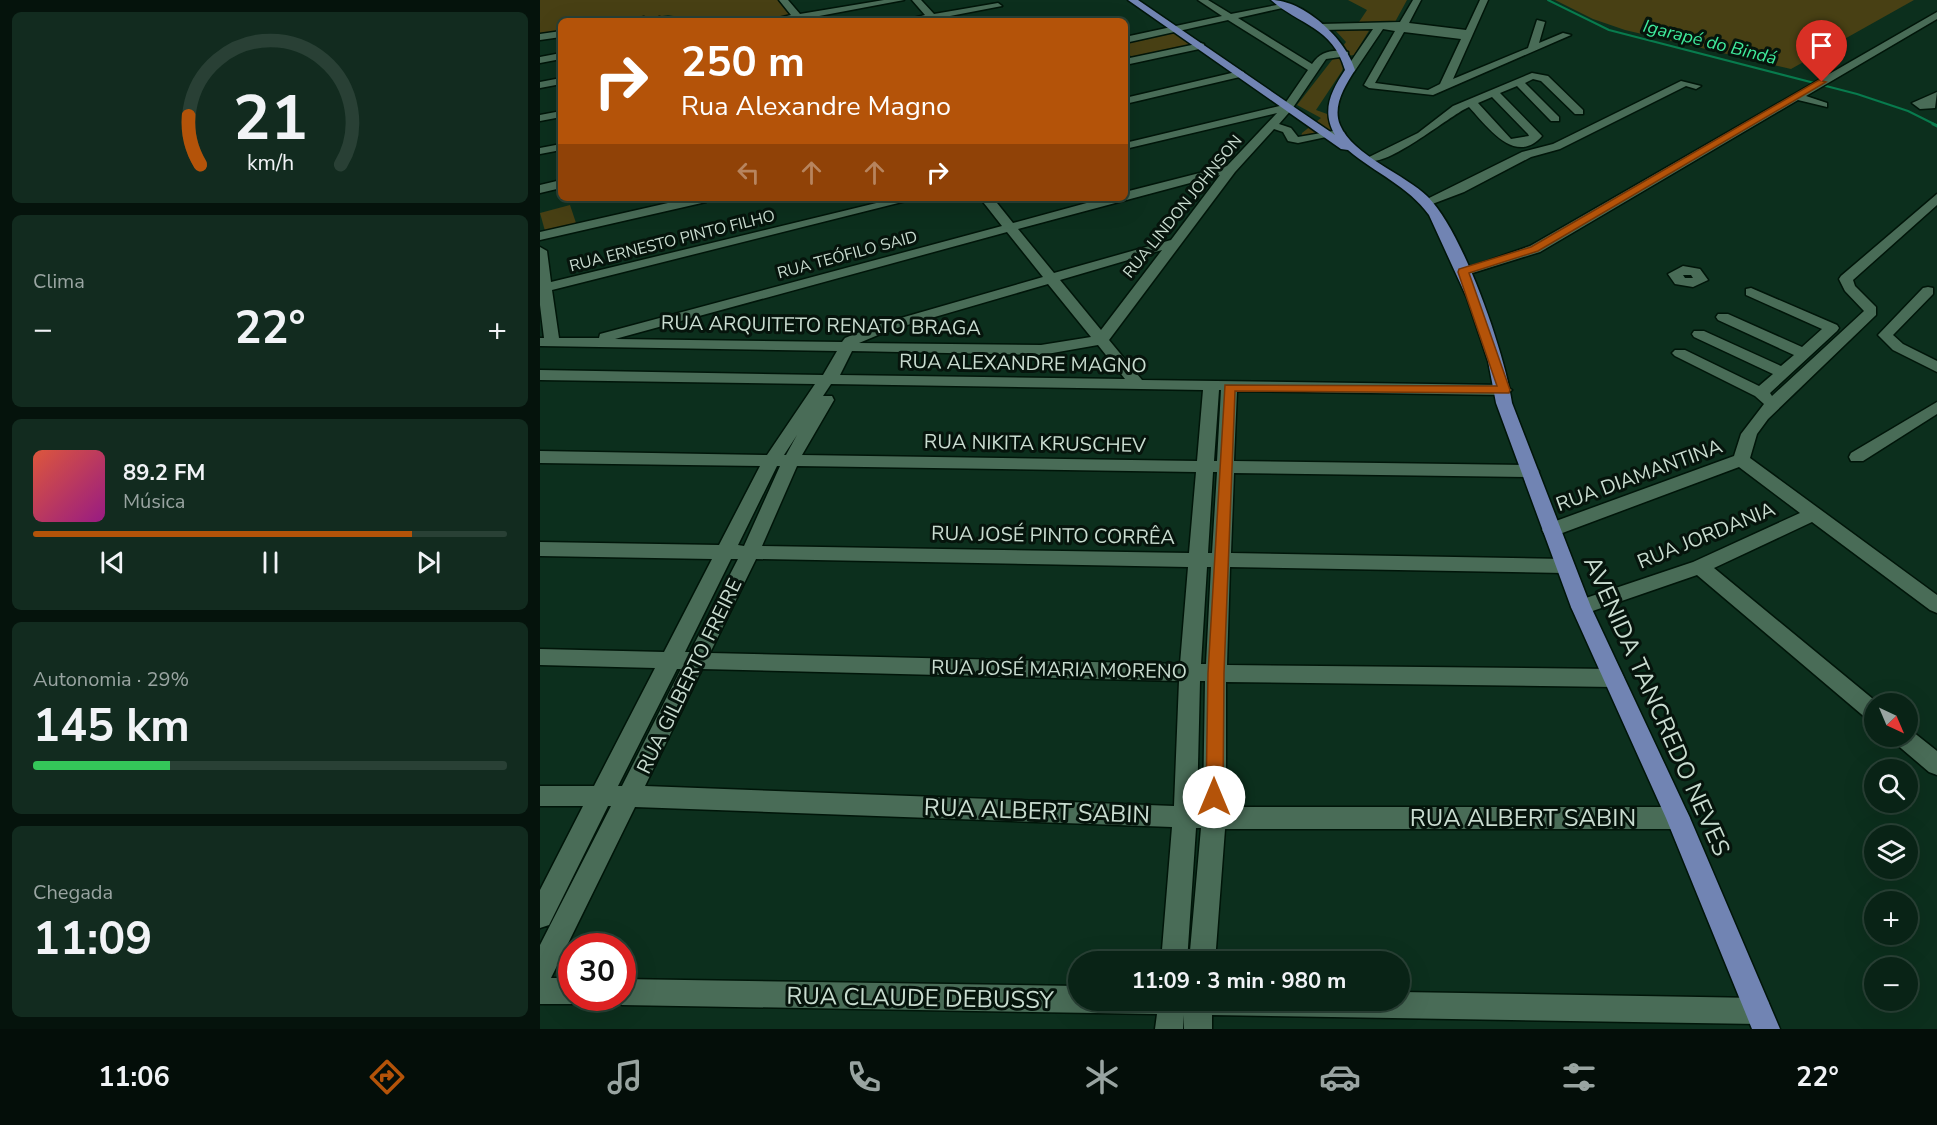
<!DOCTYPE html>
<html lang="pt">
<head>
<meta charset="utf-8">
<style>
  :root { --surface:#092316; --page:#122b1f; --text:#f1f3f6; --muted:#99a4a1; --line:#294035; --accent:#b45309 }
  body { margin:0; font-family:"Nunito Sans",sans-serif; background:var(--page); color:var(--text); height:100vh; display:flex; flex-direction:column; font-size:22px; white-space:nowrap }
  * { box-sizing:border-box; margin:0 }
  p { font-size:20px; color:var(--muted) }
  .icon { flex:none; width:33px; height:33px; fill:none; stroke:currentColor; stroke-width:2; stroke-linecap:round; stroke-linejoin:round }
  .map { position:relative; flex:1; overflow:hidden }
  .side { display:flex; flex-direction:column; gap:12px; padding:12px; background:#05130c; width:540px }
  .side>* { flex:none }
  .banner { position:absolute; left:18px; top:18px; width:570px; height:183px; border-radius:9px; box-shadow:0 6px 24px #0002,0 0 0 2px var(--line); background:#b45309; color:#fff; overflow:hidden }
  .needle { width:39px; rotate:136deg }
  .controls { position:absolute; left:1324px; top:693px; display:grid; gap:12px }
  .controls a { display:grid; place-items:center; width:54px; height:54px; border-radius:50%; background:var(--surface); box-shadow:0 6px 24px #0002,0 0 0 2px var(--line); font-size:30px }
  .speed { position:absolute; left:18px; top:933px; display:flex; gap:12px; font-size:30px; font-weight:700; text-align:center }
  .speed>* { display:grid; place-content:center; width:78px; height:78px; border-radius:50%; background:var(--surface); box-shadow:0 6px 24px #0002,0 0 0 2px var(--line); line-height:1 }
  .speed .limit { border:9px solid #d22; background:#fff; color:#111 }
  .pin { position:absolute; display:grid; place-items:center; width:51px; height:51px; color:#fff; margin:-62px -26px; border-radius:50% 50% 50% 0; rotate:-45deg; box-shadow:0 0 6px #0007 }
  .pin .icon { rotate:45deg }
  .me { position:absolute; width:66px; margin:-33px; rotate:0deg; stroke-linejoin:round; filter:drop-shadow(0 0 4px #0008) }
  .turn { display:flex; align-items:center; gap:21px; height:126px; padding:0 24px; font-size:27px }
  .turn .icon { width:78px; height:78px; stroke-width:2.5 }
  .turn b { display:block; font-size:42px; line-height:51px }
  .lanes { display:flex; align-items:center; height:57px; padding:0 24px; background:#0003; justify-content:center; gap:30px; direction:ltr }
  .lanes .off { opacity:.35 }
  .big { font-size:45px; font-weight:700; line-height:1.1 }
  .side .card { flex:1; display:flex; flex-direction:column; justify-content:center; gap:9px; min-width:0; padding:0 21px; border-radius:9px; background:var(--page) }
  .side .dial { align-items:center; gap:0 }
  .dial svg { height:156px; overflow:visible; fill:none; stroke:var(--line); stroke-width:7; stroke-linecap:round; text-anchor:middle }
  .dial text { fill:var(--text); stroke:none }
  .song { display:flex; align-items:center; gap:18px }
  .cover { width:72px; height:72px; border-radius:9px; background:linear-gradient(135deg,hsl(10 70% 55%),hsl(310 70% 35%)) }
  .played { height:6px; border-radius:3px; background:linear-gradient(90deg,var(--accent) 80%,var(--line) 80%) }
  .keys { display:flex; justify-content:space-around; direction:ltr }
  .heat { display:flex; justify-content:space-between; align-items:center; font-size:33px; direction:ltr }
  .charge { height:9px; border-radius:4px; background:linear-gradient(90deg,#34c759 29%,var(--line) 0) }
  .trip { position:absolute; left:528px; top:951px; width:342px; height:60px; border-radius:30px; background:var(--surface); box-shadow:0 6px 24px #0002,0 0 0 2px var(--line); font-weight:700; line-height:60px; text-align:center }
  .tab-bar { display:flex; height:96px; justify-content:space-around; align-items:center; background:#040e09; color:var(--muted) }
  .tab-bar .icon { width:42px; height:42px }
  .tab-bar .current { color:var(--accent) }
  .tab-bar b { font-size:27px; color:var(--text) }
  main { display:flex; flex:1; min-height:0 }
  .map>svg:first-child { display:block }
  .green { fill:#484014 }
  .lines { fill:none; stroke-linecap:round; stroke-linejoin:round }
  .stream-far1 { stroke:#087b4d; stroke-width:2 }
  .stream { stroke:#087b4d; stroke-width:3 }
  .minor-casing { stroke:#001509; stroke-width:3 }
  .major-casing { stroke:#001509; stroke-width:3 }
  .minor { fill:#496c57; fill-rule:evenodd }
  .major { fill:#7184b3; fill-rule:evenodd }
  .route { fill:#b45309; stroke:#753606; stroke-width:1.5 }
  .labels { text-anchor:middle; stroke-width:6; stroke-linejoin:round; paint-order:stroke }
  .far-street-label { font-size:16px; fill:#c9dcd0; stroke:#06140c }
  .far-water-label { font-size:18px; font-style:italic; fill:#3feb9c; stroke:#06140c }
  .street-label { font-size:20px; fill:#c9dcd0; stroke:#06140c }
  .near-street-label { font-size:24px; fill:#c9dcd0; stroke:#06140c }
</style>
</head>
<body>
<main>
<section class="side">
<div class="card dial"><svg viewBox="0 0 100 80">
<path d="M14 69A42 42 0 1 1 86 69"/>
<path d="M14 69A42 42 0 0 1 8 44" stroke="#b45309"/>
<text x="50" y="56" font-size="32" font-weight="700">21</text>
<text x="50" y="72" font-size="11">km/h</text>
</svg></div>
<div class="card"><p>Clima</p>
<div class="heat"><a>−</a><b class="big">22°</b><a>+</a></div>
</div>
<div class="card">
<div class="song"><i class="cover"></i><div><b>89.2 FM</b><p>Música</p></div></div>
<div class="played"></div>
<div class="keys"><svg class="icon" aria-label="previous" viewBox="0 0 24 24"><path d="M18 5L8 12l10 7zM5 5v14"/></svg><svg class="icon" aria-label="pause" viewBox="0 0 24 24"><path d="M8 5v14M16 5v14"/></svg><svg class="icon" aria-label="next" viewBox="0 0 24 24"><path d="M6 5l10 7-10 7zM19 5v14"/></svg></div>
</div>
<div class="card"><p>Autonomia · 29%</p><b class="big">145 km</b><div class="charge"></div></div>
<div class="card"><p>Chegada</p><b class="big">11:09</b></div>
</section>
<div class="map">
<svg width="1397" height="1029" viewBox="0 0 1397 1029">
  <rect width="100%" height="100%" fill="#0c2f1d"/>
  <g class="green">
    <path d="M0,0H239L251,16L221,21H145L144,18L128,15L92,21H21V32L0,36Z"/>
    <path d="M808,0H867L855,22L817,25L827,10Z"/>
    <path d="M1015,0H1374L1251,69L1085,30L1053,19Z"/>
    <path d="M794,29H830L814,55L807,56L802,71L776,110L790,115L793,129L777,136L761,137L762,133L781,118L757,105L806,42Z"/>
    <path d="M638,32L657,44L593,58L585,51V43Z"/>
    <path d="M30,205L36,223L5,231L0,213Z"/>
  </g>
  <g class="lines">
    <path class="stream-far1" d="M1008,0L1069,30L1317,94L1368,111L1396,125"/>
    <path class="stream" d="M1393,124L1397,126"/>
    <g class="minor-casing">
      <g id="minor">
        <path d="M239,0H248L260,14L344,0H364L258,20L226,21L251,15Z"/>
        <path d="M372,0H381L394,14L458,3L462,6L384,21H362L385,15Z"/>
        <path d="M658,0H668L691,14L747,3V7L698,18L772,64C781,51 793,49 808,52V56L786,59L752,109L739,124L751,128L758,137L799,130L805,133L758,143L748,141L743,132L734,129L695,172L569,340L602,380L964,385L972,390L964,395L697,391L694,461L990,465L999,471L990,477L694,473L691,553L1025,559L1032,561L1034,566L1032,571L1025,573L690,567L687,665L1074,669L1081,672L1084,678L1081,684L1074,687L686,682V807H1138L1146,810L1150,818L1146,826L1138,829H685L675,962H649L661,828H656L647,962H621L632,827L95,807L11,978H32V998H43L41,1000L32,1004H0V945L71,806H68L9,925L0,928V890L43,806H0V786H54L115,668L0,665V649L124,652L172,559L0,556V542L179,545L220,466L0,463V451L227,455L275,384L0,380V370L283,375L297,351L0,346V338H4L0,305V247L7,251L11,282L357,198H378L12,290L19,338H59L60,334L462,226L440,198H453L473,223L565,198H585V192L687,166L737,113L585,149V143L744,105L768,70L688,20L585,43V37L682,16ZM680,175L631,240L514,273L478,229ZM467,232L503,277L340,324L305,338L302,342L75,339ZM622,250L561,330L520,280ZM508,284L551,337L501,345L319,343L350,330ZM558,345L585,379L300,375L312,351L501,355ZM291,384L663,390L657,461L262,455L294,400L292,396H283ZM679,390H681L677,461H674ZM257,435L246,455H244ZM237,466H240L204,546L198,545ZM257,466L656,472L649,553L222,546ZM673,472H677L672,553H668ZM191,559H198L150,652H145ZM216,559L648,567L640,664L170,653ZM667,567H671L666,664H661ZM137,669H141L82,786H78ZM162,669L639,681L634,806L105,786ZM660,681H665L663,807H657Z"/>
        <path d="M873,0H881L869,23L926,30L940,0H948L913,79L988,48L997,20L1005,22L999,43L1023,33L1031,35L893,95L829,88L824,85L855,31L843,29L814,72L810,73L805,70L833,29L781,30L776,27L781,24L860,22ZM864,32L921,39L900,84L888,90L835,83Z"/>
        <path d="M1397,12V19L1266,96L1287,103V107L1258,100L1000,252L923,276L916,272L990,246Z"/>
        <path d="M104,17L108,21H94L96,19Z"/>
        <path d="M119,17L128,19L130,21H115Z"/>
        <path d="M21,31V37L0,40V34Z"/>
        <path d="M661,43L664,44V48L585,65V59Z"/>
        <path d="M21,53V59L0,63V57Z"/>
        <path d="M700,71L704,72V76L585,104V98Z"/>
        <path d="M992,73L1008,76L1043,110V114H1035L1001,81L993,79L985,83L1019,117V121H1011L977,86L960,93L1002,136C975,167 946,125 929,107C911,114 842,173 825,159L878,133L913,106ZM952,97L988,134L989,136L971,139L938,103Z"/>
        <path d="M21,78V84L0,88V82Z"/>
        <path d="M1141,81L1161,86L1156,89L1146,86L1020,149L991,157L924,192L887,206L881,202L982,152L1013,144Z"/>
        <path d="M1397,92L1395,108L1380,109L1372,103Z"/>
        <path d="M21,111V117L0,121V115Z"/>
        <path d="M21,144V150L0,154V148Z"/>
        <path d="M21,180V188L0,193V185Z"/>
        <path d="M1397,194V205L1313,280L1315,286L1336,307V315L1228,419L1217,434L1210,458L1397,595V613L1390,610L1272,522L1174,568L1339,704H1335V722L1327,719L1157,575L1041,615L1034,612L1031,607L1034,602L1153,562L1260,513L1199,467L1017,535H1005L1002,530L1005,525L1194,456L1201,434L1224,404L1215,396L1135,356L1132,353L1135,350H1145L1219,386L1233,374L1154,337L1152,334L1154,331H1164L1241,366L1254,355L1178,320L1176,317L1178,314H1188L1262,347L1282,329L1206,295V289L1211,288L1297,325L1299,328L1297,331L1230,393L1232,396L1324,311L1305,291L1299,279L1301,276Z"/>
        <path d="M150,198H172L166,202L0,240V232Z"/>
        <path d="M1143,266L1160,269L1168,280L1153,287L1135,284L1128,274ZM1143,275H1151L1153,278H1145Z"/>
        <path d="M1388,287L1393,288V294L1353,335L1363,344L1397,361V372L1353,350L1338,335L1383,288Z"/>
        <path d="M1397,402V414L1323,461H1311L1309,457L1311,453Z"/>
        <path d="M1368,728L1397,751V775L1389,772L1355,743L1352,736H1368Z"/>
        <path d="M82,979L538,986V1000H860V992L1218,998L1228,1001L1231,1011L1228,1021L1218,1024L672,1015V1029H644L643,1015V1029H615L617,1014L82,1005L73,1001L71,998H82Z"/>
      </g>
    </g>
    <g class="major-casing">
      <path id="major" d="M588,0H598L795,135C781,111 791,91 805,70C793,27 759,25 731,0C764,0 806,39 815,70C805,86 792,106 800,125C813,156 865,174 888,197C923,232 965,353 972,403L1051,607L1150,818L1240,1029H1212L1126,818L1031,607L956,403L948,361L927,298L889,215C868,186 835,173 808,150L801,149Z"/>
    </g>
    <use href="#minor" class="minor"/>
    <use href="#major" class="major"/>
  </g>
  <path class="route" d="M1279,80L1286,82L998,251L929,273L970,390L969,393L695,391L684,673L683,797L681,803L674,805L668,803L666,797L668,673L685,385L957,386L918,272L919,269L991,247Z"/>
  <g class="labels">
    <g class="far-street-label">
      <text transform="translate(642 206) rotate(-51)" y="6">RUA LINDON JOHNSON</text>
      <text transform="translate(132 240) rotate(-14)" y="6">RUA ERNESTO PINTO FILHO</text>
      <text transform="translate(307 254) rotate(-15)" y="6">RUA TEÓFILO SAID</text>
    </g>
    <g class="far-water-label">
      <text transform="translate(1170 42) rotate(14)" y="6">Igarapé do Bindá</text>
    </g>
    <g class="street-label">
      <text transform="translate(281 325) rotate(1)" y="7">RUA ARQUITETO RENATO BRAGA</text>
      <text transform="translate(483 363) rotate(1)" y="7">RUA ALEXANDRE MAGNO</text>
      <text transform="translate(495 443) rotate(1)" y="7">RUA NIKITA KRUSCHEV</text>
      <text transform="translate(1099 475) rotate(-20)" y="7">RUA DIAMANTINA</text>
      <text transform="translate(513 535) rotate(1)" y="7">RUA JOSÉ PINTO CORRÊA</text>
      <text transform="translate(1166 535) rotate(-22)" y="7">RUA JORDANIA</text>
      <text transform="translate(519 669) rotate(1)" y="7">RUA JOSÉ MARIA MORENO</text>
      <text transform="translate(149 676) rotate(-64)" y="7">RUA GILBERTO FREIRE</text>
    </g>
    <g class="near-street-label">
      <text transform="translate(1117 706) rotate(66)" y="8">AVENIDA TANCREDO NEVES</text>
      <text transform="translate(497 811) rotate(2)" y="8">RUA ALBERT SABIN</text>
      <text x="983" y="826">RUA ALBERT SABIN</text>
      <text transform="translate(380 998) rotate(1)" y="8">RUA CLAUDE DEBUSSY</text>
    </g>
  </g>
</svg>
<div class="controls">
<a><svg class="needle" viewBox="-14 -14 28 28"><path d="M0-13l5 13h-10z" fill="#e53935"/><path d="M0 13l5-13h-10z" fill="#99a4a1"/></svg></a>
<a><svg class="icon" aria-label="search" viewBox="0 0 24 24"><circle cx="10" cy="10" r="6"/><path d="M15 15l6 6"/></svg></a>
<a><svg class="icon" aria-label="layers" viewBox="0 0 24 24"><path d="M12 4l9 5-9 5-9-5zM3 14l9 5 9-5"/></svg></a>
<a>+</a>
<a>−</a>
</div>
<div class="speed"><div class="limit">30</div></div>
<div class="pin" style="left:1282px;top:82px;background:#d93025"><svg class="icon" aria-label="arrive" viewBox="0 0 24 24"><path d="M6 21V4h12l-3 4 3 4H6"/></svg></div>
<svg class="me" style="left:674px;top:797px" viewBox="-20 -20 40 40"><circle r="19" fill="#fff"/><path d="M0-13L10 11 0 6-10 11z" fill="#b45309"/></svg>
<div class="trip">11:09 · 3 min · 980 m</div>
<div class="banner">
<div class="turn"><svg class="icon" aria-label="right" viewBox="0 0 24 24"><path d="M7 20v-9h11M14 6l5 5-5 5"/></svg><div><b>250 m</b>Rua Alexandre Magno</div></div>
<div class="lanes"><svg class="icon off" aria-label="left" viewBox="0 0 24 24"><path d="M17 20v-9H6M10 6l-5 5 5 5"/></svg><svg class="icon off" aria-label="ahead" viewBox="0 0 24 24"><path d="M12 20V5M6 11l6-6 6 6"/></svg><svg class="icon off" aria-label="ahead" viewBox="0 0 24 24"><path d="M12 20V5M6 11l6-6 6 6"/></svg><svg class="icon" aria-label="right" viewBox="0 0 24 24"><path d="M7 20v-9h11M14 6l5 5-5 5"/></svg></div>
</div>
</div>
</main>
<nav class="tab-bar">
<b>11:06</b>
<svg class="icon current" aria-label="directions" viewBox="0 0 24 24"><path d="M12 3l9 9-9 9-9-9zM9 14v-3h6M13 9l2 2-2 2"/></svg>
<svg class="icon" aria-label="music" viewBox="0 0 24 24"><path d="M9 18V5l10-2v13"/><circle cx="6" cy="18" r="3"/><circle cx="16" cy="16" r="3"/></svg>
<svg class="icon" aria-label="phone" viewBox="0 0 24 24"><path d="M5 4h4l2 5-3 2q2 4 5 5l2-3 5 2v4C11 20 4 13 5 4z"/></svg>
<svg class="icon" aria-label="climate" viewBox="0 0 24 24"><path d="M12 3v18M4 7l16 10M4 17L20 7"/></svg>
<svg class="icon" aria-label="car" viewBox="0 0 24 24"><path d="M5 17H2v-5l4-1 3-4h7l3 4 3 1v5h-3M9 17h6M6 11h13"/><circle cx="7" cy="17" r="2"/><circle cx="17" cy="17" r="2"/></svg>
<svg class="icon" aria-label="filters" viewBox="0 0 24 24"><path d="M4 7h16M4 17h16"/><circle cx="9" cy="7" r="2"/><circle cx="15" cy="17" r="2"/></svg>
<b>22°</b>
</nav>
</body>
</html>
